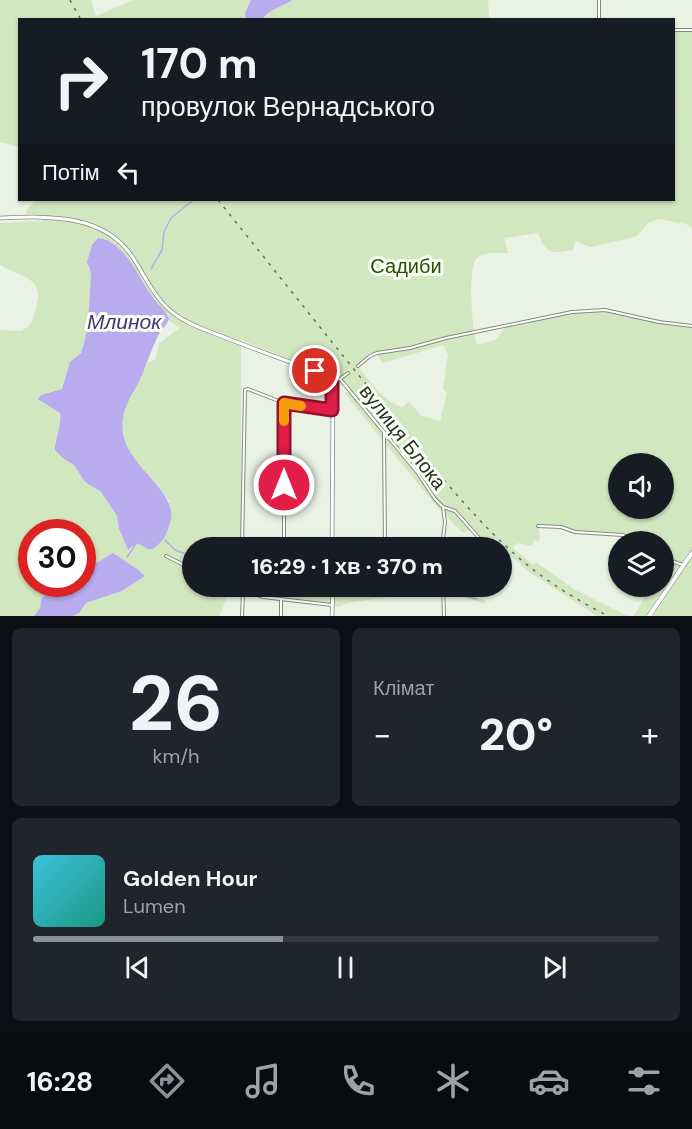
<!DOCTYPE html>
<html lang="uk">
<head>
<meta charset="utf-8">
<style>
  :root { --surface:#171b24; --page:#20242c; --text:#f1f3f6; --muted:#9ea1a6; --line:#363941; --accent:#8c9099 }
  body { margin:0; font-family:"DM Sans",sans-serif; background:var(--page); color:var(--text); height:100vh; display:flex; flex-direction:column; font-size:22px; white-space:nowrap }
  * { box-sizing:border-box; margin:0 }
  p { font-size:20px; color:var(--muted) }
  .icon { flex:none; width:33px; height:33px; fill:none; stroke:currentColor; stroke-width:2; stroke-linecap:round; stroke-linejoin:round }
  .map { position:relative; height:616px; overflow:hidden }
  .sheet { display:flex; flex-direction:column; gap:12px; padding:12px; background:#0d0f14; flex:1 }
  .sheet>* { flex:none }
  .hud { position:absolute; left:18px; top:18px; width:657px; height:183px; border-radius:0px; box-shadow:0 2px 4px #0004; background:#171b24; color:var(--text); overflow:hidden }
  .controls { position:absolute; left:608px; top:453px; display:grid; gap:12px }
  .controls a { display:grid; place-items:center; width:66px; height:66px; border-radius:50%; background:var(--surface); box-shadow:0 2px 4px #0004; font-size:30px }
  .speed { position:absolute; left:18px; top:519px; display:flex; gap:12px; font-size:30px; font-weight:700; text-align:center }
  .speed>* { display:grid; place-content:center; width:78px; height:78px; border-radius:50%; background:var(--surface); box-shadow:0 2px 4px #0004; line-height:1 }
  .speed .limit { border:9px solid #d22; background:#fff; color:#111 }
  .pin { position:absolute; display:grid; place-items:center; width:51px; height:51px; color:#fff; margin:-26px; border:3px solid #fff; border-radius:50%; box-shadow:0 2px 6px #0007 }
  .me { position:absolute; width:66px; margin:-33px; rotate:0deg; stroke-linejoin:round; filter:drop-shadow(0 0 4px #0008) }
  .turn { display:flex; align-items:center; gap:21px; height:126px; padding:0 24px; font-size:27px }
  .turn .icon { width:78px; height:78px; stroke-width:2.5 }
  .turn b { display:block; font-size:42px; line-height:51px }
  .then { display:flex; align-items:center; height:57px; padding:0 24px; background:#0003; gap:12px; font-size:22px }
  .big { font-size:45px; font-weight:800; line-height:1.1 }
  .sheet .card { flex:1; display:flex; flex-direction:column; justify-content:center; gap:9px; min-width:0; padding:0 21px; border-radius:9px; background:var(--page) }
  .sheet .dial { align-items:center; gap:0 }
  .dial b { font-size:78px; line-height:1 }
  .song { display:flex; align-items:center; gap:18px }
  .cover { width:72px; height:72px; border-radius:9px; background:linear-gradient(135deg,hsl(190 70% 55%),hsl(170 70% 35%)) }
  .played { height:6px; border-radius:3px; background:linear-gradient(90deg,var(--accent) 40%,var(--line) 40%) }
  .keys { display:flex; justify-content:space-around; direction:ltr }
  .heat { display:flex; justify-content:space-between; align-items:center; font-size:33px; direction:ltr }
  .sheet .tiles { flex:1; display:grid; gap:12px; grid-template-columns:1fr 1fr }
  .card:last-child { grid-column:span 2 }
  .trip { position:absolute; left:182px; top:537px; width:330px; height:60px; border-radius:30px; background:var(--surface); box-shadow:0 2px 4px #0004; font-weight:800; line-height:60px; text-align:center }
  .dock { display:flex; height:96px; justify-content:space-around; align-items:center; background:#090b0e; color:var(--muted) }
  .dock .icon { width:42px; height:42px }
  .dock .current { color:var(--accent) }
  .dock b { font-size:27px; color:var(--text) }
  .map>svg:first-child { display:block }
  .green { fill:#d1e7c0; fill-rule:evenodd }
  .water { fill:#b8acef }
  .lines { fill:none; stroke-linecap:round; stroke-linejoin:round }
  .stream { stroke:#b8acef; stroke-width:1.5 }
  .minor-casing { stroke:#828a7d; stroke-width:4 }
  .tertiary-casing { stroke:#828a7d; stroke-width:4.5 }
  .secondary-casing { stroke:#828a7d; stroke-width:5 }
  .minor { stroke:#fff; stroke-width:2 }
  .tertiary { stroke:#fff; stroke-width:3 }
  .secondary { stroke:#fff; stroke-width:4 }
  .rail { stroke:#676c64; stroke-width:1.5; stroke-dasharray:3 6; stroke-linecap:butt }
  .route-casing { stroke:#92132f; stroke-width:15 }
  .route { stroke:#e11d48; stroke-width:10 }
  .slow { stroke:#f59e0b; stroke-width:10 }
  .labels { text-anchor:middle; stroke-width:6; stroke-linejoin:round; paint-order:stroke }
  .park-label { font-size:20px; fill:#2e4d07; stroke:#f8fff3 }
  .street-label { font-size:20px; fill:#2b2e29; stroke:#f8fff3 }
  .water-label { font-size:21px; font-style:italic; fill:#473280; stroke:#f8fff3 }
</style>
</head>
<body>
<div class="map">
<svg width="692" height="616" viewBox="0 0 692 616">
  <rect width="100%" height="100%" fill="#e9f2e3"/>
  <g class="green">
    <path d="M0,0H91L96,16L133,0H251L245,13L246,19L20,20L19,147L0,142Z"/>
    <path d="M292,0H488L489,19L263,20C268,9 283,7 292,0Z"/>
    <path d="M674,30H692V228L686,224L659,219L648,223L637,236L613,242L590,247L575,241L573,250C551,254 546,254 538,233L504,238L508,253C498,253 484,251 477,258C467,267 472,331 477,345L495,340L508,325L572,312L600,310L692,326V549L646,616H634L650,587L663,586V542L636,541L626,536L575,532L564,527L538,526L540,535L539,541L534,540L532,546L518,543L513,548L533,565L536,562L577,591L628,616H597L529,572L509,554L501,553V548L488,547L471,529L466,532H462L438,508L345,394L349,390L340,379L241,340V547L192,548V586L231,587L219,616H73L79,613L86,603L122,591L144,576L137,569L113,553L98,562L83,567L82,532H32V584H57L41,599L40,608L34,616H0V330L21,331L29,326C34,319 35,311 37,303C44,276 16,276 0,265V223L44,221L43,215L26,214V210L36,200H674V113L676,109L674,106ZM98,238C121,240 130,264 141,280C148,293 158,304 167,315L169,321L180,328L159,343L155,360L148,362C142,375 130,391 126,404C111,450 148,469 169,501L148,549L137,543L128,550L119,529L117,516L101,492L85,482L74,465L63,458L55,441L61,419L60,413L41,395L62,389L70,362L81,353L85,340L89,308L91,273L87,265L92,245ZM443,345L448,355L443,389L447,393L440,421L421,416L409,401L402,407C382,400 370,382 358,366L376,353L383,363ZM618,464H663V508H618Z"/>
    <path d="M692,557V616H652Z"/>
    <path d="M247,587H448L484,600L486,604L447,593L442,597L395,596L347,603L339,607C309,598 273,605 247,587Z"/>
  </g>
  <g class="water">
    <path d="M251,0H292C283,7 268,9 263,19H246L245,13Z"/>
    <path d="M98,238C124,240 138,277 152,296C157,304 166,310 169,319C166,326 160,331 157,338C151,350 147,364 141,377C132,397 120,408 123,433C128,468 180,492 170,523C166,536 163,541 153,549H148L137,543L128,550L119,529L117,516L101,492L85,482L74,465L63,458L55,450C55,437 62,425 60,413L38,399L41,395L62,389L70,362L81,353L85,340L89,308L91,273L87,262L92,245Z"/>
    <path d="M113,553L137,569L145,576L122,591L86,603L79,613L73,616H34L40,608L41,599L57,584H82L83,567L98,562Z"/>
  </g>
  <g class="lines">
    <g class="stream">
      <path d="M151,269L162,250L164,232L171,218L192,201"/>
      <path d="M165,540L175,550L192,556"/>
      <path d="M127,557L138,541"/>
      <path d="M294,586L327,589"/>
      <path d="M429,586L441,590"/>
      <path d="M336,588L371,586"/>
      <path d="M446,590L476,599"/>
    </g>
    <g class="minor-casing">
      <g id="minor">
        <path d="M599,0V20"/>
        <path d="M674,30H692"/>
        <path d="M358,366L370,356L377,353L410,348L446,338L572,312L605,310L659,322L692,326"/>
        <path d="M340,379L417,472L435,499L443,507L445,522L442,548"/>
        <path d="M330,380L340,379L348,373"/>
        <path d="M284,403V548"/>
        <path d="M384,433L385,548"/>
        <path d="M443,507L455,511L488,548"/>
        <path d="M538,526L561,527L575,532L623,535L636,542"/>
        <path d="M242,548L245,390L248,389L284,403L332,410"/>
        <path d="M166,556L192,569"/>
        <path d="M663,558L683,565"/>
        <path d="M231,586L263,597L332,605"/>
        <path d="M443,586L444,616"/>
        <path d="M650,587V586"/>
        <path d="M242,616L243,592"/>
        <path d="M281,616V599"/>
      </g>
    </g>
    <g class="tertiary-casing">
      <g id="tertiary">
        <path d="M0,218C49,216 107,213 135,261C147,280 157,302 176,315C189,325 206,330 221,336C252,348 284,360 315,371L330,380L333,390L332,548"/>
        <path d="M332,616L333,586"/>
      </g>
    </g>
    <g class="secondary-casing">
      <path id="secondary" d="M649,616L692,553"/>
    </g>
    <use href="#minor" class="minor"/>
    <use href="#tertiary" class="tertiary"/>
    <use href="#secondary" class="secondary"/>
    <g class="rail">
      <path d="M70,0L81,20"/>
      <path d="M218,200C273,268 328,338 384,406C424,455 463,507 510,550C539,577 573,598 608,616"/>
    </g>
  </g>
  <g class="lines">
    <g class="route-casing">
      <path id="route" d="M284,485V403L332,410V383L315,371"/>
    </g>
    <use href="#route" class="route"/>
    <path class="slow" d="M284,421V403L301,406"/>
  </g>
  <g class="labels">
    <g class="park-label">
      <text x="406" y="273">Садиби</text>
    </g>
    <g class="street-label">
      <text transform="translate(403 437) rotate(52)" y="7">вулиця Блока</text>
    </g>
    <g class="water-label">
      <text x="124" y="329">Млинок</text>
    </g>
  </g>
</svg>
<div class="controls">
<a><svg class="icon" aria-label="sound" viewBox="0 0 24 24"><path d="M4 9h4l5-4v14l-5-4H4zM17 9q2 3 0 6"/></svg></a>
<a><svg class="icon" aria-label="layers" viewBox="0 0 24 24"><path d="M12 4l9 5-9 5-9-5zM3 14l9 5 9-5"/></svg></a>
</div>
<div class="speed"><div class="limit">30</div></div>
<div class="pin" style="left:315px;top:371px;background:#d93025"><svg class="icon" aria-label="arrive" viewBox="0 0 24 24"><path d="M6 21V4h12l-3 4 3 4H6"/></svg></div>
<svg class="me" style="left:284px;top:485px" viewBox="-20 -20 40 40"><circle r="17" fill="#e11d48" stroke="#fff" stroke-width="3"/><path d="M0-11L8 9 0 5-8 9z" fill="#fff"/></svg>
<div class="trip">16:29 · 1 хв · 370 m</div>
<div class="hud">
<div class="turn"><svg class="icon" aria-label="right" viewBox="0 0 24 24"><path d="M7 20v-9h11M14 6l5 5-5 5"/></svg><div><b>170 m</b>провулок Вернадського</div></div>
<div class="then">Потім<svg class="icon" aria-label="left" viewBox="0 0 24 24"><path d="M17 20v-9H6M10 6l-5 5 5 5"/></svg></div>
</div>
</div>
<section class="sheet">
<div class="tiles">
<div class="card dial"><b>26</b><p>km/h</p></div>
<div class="card"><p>Клімат</p>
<div class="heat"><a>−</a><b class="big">20°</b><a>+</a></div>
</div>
<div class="card">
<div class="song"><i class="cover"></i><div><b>Golden Hour</b><p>Lumen</p></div></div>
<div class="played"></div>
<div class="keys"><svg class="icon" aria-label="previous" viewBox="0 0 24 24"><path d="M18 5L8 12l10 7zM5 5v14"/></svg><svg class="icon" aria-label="pause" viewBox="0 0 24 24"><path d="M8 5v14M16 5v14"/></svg><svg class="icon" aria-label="next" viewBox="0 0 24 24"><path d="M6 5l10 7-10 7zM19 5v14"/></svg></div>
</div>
</div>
</section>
<nav class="dock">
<b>16:28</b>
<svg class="icon current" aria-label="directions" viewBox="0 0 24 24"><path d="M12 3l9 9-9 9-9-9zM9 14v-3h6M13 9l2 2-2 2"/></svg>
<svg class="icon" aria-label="music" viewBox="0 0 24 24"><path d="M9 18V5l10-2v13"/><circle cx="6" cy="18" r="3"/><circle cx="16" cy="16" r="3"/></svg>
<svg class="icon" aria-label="phone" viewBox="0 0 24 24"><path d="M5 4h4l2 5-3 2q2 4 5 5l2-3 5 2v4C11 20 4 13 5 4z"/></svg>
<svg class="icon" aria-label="climate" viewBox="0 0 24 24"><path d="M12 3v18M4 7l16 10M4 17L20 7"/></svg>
<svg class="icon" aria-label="car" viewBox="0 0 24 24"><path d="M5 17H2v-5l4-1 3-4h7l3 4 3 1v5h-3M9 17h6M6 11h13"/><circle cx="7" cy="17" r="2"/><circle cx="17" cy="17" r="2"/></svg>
<svg class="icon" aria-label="filters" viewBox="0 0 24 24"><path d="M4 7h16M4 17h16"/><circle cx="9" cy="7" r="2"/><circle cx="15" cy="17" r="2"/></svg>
</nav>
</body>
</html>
